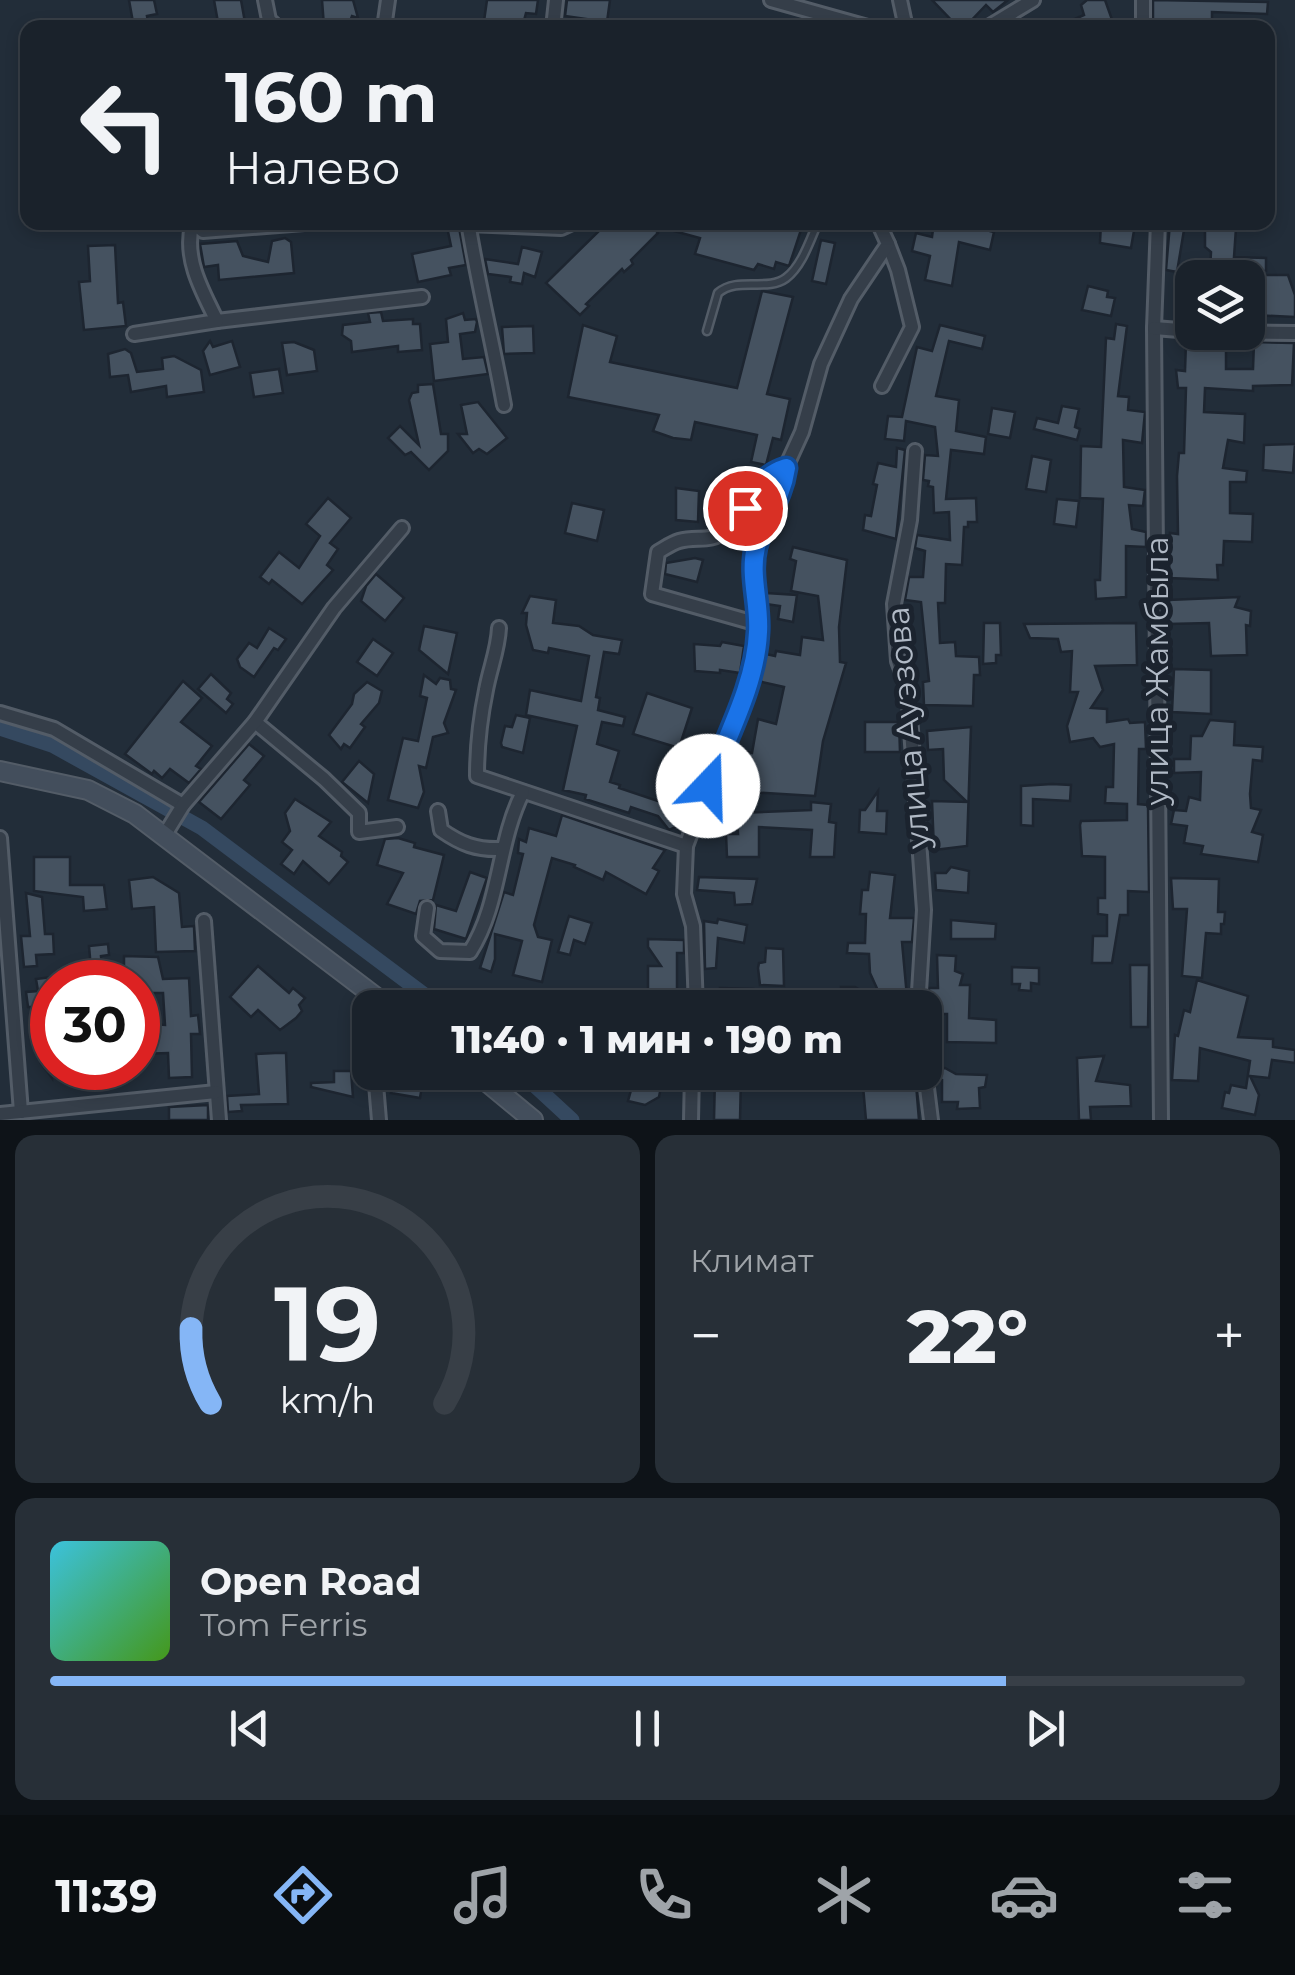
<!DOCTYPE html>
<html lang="ru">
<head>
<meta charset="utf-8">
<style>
  :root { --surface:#1a222b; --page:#272f37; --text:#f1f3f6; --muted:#9fa4a9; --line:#383f47; --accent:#85b6f6 }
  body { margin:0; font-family:Montserrat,sans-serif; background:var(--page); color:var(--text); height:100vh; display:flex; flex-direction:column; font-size:38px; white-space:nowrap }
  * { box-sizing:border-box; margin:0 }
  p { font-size:32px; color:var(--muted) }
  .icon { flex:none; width:55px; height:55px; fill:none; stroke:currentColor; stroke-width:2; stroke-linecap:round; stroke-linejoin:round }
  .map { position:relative; height:1120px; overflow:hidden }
  .side { display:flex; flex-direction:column; gap:15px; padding:15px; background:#0e1318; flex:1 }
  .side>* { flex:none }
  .banner { position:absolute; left:20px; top:20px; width:1255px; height:210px; border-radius:20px; box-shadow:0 5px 15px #0003,0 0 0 2px var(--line); background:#1a222b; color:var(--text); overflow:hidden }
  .fabs { position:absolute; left:1175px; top:260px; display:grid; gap:20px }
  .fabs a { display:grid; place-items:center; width:90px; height:90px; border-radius:20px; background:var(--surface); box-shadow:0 5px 15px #0003,0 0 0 2px var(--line); font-size:50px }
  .speed { position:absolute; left:30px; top:960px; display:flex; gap:20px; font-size:50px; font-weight:700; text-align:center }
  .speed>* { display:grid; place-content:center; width:130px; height:130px; border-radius:50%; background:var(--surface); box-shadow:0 5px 15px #0003,0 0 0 2px var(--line); line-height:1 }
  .speed .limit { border:15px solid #d22; background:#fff; color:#111 }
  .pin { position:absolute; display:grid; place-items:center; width:85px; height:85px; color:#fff; margin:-42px; border:5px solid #fff; border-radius:50%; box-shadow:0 2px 10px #0007 }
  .me { position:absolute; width:110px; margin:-55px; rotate:21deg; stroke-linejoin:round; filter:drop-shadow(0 0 8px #0008) }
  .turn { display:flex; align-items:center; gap:35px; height:210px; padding:0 40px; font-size:45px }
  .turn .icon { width:130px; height:130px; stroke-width:2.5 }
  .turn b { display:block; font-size:70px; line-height:85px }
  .big { font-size:75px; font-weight:800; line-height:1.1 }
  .side .card { flex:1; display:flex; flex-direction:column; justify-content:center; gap:15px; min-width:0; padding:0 35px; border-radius:20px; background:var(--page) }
  .side .dial { align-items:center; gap:0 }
  .dial svg { height:260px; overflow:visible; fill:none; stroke:var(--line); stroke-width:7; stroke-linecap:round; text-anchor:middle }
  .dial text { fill:var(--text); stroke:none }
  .song { display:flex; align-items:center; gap:30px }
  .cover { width:120px; height:120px; border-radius:15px; background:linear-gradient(135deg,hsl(190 70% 55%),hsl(100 70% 35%)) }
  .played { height:10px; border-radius:5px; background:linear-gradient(90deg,var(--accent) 80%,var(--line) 80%) }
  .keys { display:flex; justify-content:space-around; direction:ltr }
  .heat { display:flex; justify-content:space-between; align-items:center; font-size:55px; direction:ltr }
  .side .tiles { flex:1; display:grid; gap:15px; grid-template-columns:1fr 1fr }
  .card:last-child { grid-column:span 2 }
  .trip { position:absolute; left:352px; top:990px; width:590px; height:100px; border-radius:20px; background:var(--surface); box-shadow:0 5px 15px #0003,0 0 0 2px var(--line); font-weight:800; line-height:100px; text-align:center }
  .menu { display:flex; height:160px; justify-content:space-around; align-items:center; background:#0a0e11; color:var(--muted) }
  .menu .icon { width:70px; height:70px }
  .menu .active { color:var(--accent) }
  .menu b { font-size:45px; color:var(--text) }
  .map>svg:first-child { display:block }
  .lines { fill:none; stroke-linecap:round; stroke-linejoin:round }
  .canal { stroke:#354960; stroke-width:15 }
  .building { fill:#455260; stroke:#1d2530; stroke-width:2.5 }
  .lane-casing { stroke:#535c67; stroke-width:11 }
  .street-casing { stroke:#535c67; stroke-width:18 }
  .secondary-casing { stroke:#535c67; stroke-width:22 }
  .lane { stroke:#353e49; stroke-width:6 }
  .street { stroke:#353e49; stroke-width:12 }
  .secondary { stroke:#434e5c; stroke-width:18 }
  .route-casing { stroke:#114b97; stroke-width:25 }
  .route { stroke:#1a73e8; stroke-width:18 }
  .labels { text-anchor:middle; stroke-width:10; stroke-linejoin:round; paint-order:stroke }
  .street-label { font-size:32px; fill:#b0b9c5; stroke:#1b232e }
</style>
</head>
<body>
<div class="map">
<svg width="1295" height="1120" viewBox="0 0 1295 1120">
  <rect width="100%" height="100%" fill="#222d39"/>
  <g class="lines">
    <g class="canal">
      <path d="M0,728L52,745L202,828L442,1008"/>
      <path d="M520,1072L572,1120"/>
    </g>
  </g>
  <g class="building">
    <path d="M129,0H154L157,14L147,16L149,28H134Z"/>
    <path d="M214,0H241L246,28H219Z"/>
    <path d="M322,0H353L358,18L352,16L349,24L324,26Z"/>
    <path d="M487,0H538L536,14L526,13L522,28H483Z"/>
    <path d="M567,0H610L607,22L565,16Z"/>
    <path d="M932,0H1008L993,12L986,5L964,28H959Z"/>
    <path d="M1087,0H1105L1115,28H1054L1084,15L1081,5Z"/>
    <path d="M1153,0L1268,2L1267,14L1212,12V25L1174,28V23H1153Z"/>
    <path d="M446,222H458L466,265L449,268L451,275L418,282L412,254L451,246Z"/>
    <path d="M608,222H648L658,233L631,260L633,264L624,272L622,269L586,304L589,306L580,315L546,283Z"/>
    <path d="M657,222H787L802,227L789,266L776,262L774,269L758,264L754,270L695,254L700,238L656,226Z"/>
    <path d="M934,222H952L994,232L990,250L959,242L952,286L925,280L930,256L912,251L916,233L932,237Z"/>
    <path d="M1101,222L1135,225L1131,248L1100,243Z"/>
    <path d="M1170,223L1185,224L1177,272L1166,270Z"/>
    <path d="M1205,227L1236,228L1234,257L1266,258V271H1210L1211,252L1205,247Z"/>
    <path d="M285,238L291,242L294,273L219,280L218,265L204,267L200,244L237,241L243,256L268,262L272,241Z"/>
    <path d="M821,240L835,243L826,284L812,281Z"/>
    <path d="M115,245L118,303L123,302L126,326L84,330L79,282L90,281L88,246Z"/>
    <path d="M522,247L542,252L535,277L524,273L522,284L510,282L511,277L488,274L485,259L518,264Z"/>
    <path d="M1256,275H1288L1295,295V317L1253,315Z"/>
    <path d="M1088,286L1108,291L1107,297L1115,298L1111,316L1082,310Z"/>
    <path d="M762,291L793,297L767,394L790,399L781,440L773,438L766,465L751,462L757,435L695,422L691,440L673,438L653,431L659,415L568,397L583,325L617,336L610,362L737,388Z"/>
    <path d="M381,312L383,321L413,319V324H420L422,350L398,352V346L352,352L351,341L342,335L343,325L370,322L368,313Z"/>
    <path d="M463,313L465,320L476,319L477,322L475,332L460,334L463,359L484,357L488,374L434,381L430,344L448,342L446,319Z"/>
    <path d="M1116,324L1127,326L1118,396L1129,397L1128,410L1145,412L1142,443L1123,440L1124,487L1145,490L1143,506L1129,505L1132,529L1146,532V547L1126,546V597L1096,599L1095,580H1100L1103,499L1080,498L1081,446L1101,447L1106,338L1114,339Z"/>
    <path d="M940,325L985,336L982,349L949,341L936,396L959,400L956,431L986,437L984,454L951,450L946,499L976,498L977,522H968V527H964L962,565L946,564L945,603H938L940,643L955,642L956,656L979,657L980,675H974L973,706L924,705L923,682L929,681L921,602L905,600L909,577H923L925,551L915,548L917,535L950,540L949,512L934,513L933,487L928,486L929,481L923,480L925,455L938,456L935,427L906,421L904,441L885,439L888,416L902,417L917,347L932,351Z"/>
    <path d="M533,326L534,353L504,354L502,327Z"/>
    <path d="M210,341L213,347L232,341L240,367L210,375L203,351Z"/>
    <path d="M294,342L314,350L317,371L287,375L282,343Z"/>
    <path d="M1186,342H1226V369H1253L1254,342L1294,343L1292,385L1253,386V391L1205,388L1204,412L1245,414L1244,443L1228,440L1223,468L1247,471L1246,482H1230V513L1253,514L1252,542L1224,541L1223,565H1217L1218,580L1169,578L1170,533L1178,534L1177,476L1179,453H1184L1186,388H1178L1176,370L1185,371Z"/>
    <path d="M125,349L131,353L137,372L163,369L162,358L174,356L201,370L204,392L167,397L166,386L131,392L128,375L110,377L108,354Z"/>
    <path d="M279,369L283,393L254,397L250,373Z"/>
    <path d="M433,384L441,434H448V451L429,470L411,452L405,455L388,438L400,426L419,445L409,400L412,393L418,392V385Z"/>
    <path d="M478,402L507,438L487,454L479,449L473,453L458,434H467L461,405Z"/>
    <path d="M1062,406L1079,409L1075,427L1080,429L1077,440L1034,429L1037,418L1058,423Z"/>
    <path d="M992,408L1015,412L1010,438L988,434Z"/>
    <path d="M1295,444L1293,473L1263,470L1264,445Z"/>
    <path d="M897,448L905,450L896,539L863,530L865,515L871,516L877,485L873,484L878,463L896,467Z"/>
    <path d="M1032,456L1051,460L1046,492L1026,489Z"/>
    <path d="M676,488L699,491L698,522L676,520Z"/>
    <path d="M328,498L351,518L330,543L338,549L327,565L333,570L302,604L272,580L269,584L260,577L279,552L299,568L320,536L306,524Z"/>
    <path d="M1057,499L1079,501L1076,527L1054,524Z"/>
    <path d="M572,503L604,510L597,541L565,533Z"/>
    <path d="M793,547L847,560L839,627L840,662L846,663L823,741L815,796L748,792V782L723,776L733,748L752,753L758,719L776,724L784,687L758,681L766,654L775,656L776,651L800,655L802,637L823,640L818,596L791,591L796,561L790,559Z"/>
    <path d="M695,558L703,560L697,582L665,574L666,563Z"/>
    <path d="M376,574L404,598L385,621L361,601L366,586Z"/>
    <path d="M766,593L797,595L793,622L778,619L780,606L766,604Z"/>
    <path d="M530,596L556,600L553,623L579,626L593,635L622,640L619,654L604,652L596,697L600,698L598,710L625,717L623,726L602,722L597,744L619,751L610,782L620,785L619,788L670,805L668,811L677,826L669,830L658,816L631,807L629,813L585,799L586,795L563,790L577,726L526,715L530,690L581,701L589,656L549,648L548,653L533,650L526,625L527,613H522Z"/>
    <path d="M1239,597L1235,607L1251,611L1250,626L1246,625L1247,655L1211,656L1209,623L1168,624V600Z"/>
    <path d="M984,623H1000L1001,655H996V663L983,664Z"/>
    <path d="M1136,623L1137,665L1095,666L1103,690L1091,708L1107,709V722L1128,719L1130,723L1145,722L1146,749H1139L1138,804L1148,805L1149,892L1128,891V915H1120L1112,963H1092L1093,936H1107V915L1098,914V898H1105V857L1082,856L1080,825L1081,821L1127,820V804L1105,803L1106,787H1113L1114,744L1100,747L1093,738L1070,742L1067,726L1078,692H1070L1072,651L1061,652L1058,639L1030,638L1024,624Z"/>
    <path d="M424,626L457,633L448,674L419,650Z"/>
    <path d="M269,628L286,639L278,650L274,648L254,677L240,667L237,659L249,643L257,648Z"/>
    <path d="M373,639L393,653L377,676L357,662Z"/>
    <path d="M722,642L744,646L740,673L720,670V673L695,671L694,644L720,646Z"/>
    <path d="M1174,669L1211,670V714L1172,712Z"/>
    <path d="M211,674L231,693L227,699L233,704L226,713L198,689Z"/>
    <path d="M424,675L436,684L440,678L450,680L451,689L456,690L444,723L448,733L433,737L426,768L419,766L424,792L418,808L388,800L403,738L418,741L427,698L420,696Z"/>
    <path d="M183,681L202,698L181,722L212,746L196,766L201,769L189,783L170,769L162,778L154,771L152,774L125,754Z"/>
    <path d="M367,682L382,691L379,703L361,724L365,727L350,748L344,744L341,749L329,735L352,704L354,694Z"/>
    <path d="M647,693L692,708L679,748L633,734Z"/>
    <path d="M516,715L530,718L523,753L502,747L501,743L505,726L512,727Z"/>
    <path d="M1210,720L1235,722L1234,745L1263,747L1262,761L1253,760L1250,794L1251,808L1261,810L1252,832L1263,835L1258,862L1201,854L1203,846L1184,843L1187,826L1171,824L1174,810L1186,811L1189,797L1200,800L1201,772L1174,773V759H1190L1191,736H1202Z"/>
    <path d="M865,722H899L900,752H865Z"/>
    <path d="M971,727L967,846L934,850L932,801L967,802L944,780L943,749L928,750L927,731Z"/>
    <path d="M249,744L264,756L244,780L250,785L221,819L199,802Z"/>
    <path d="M359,761L374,774L368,803L342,782Z"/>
    <path d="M1052,784L1071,785L1070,801L1033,799V826L1021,825V786Z"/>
    <path d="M878,791L877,811H887L886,834L859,832L860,810H865Z"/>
    <path d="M295,799L331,822L319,836L342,852L341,856L348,862L329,884L303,861L294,874L281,864L292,850L282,842L290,831L285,813Z"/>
    <path d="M811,802L831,804L829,822L836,823L834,857H810L812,830L759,827V857H727L726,834H738L737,813L811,810Z"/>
    <path d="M562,815L665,850L653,868L659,871L646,894L606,872L603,880L574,867L575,865L552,858L534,925L538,937L552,940L542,982L513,975L522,941L495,934V959L491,972L480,968L504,892L513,895L523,854L518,853L519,839L526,842L529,828L556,836Z"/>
    <path d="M398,838L415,843L414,847L444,855L433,900L420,901L416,914L387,904L403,873L377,865L385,839Z"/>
    <path d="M34,857H70V885H104L107,909L84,911L83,897L34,891Z"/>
    <path d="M951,867L969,871L968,893L936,890L935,873H946Z"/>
    <path d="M470,872L487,878L466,939L434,929L436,905L456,911Z"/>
    <path d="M870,872L895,875L890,918H914L912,942H902L908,1008H840L841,987H855L884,1004L870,973L869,954L847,953L848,943H865L866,914H860L862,890H868Z"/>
    <path d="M153,877L179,893L182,927L194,926L195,951L156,952L154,907L132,909L129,880Z"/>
    <path d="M699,877L757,879L752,904L735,905L734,893L697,890Z"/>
    <path d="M1171,878L1219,879L1218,912H1225L1224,924H1221V934L1206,933L1202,978L1182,976L1187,909H1173Z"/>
    <path d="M26,893L42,897L45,934H53L54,954L36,955L37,966L24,967L21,936H30Z"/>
    <path d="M569,916L592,923L585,944L574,940L570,955L558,952Z"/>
    <path d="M718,919L747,925L744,943L718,938L716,968L705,969L704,921L717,923Z"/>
    <path d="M951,920L996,924L995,939H951Z"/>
    <path d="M648,939L684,940V953H677V1000H648V966H661L648,947Z"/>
    <path d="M108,944L109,955L101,956L103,982H73L72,971L91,969L89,946Z"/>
    <path d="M766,948L783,949L784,986L760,985L758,968L759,963L765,962Z"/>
    <path d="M937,955L956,956L955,971L963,974L960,985H970L969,1018L996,1020V1043L947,1042V1014H927L929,988H938Z"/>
    <path d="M124,956L158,957L163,979L189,978L191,1016L198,1015L200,1034H191L192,1077L169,1078L168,1053L138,1054V1023L165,1025L163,993H138V982H124Z"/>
    <path d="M1130,965H1149L1148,1027H1131Z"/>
    <path d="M258,966L289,993L293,988L305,998L299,1005L302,1011L296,1018L280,1030L258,1010L251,1017L230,997Z"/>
    <path d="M1012,967L1039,968V984L1031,983V991L1019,990L1020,984H1012Z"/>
    <path d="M52,977V1078L41,1063L39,1007H28L26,992L38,991L36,979Z"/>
    <path d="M1197,980L1248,996L1238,1037L1273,1039V1047L1295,1050V1063L1272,1060L1269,1078L1250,1076L1259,1095L1255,1115L1222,1108L1225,1092L1229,1093L1231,1085L1246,1088L1250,1061L1200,1048L1198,1081L1172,1080L1175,1035L1178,1036L1184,1010L1190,1012Z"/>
    <path d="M720,988L753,989L752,1007L706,1008V996L719,997Z"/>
    <path d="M275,1053H286L288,1104L241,1105L242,1111L228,1112L227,1096L259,1094L256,1054Z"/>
    <path d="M1104,1056L1096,1081L1130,1085L1131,1106L1090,1107L1091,1120H1079L1077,1058Z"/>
    <path d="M945,1068L956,1074L987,1075L985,1087L979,1088L980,1108L957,1109L958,1102H942V1080L936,1079L934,1069Z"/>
    <path d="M334,1071H351L353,1097L311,1087V1083L334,1082Z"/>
    <path d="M399,1072L424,1074L420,1098L391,1093Z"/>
    <path d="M608,1072H642L663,1077L659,1097L645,1105L628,1101L633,1083L608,1077Z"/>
    <path d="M874,1072H915L919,1120H866L863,1086L856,1088L853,1074L874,1078Z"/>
    <path d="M715,1076L741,1077L740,1120H714Z"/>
    <path d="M208,1105V1120H169V1107Z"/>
  </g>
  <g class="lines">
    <g class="lane-casing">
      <path id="lane" d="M707,331L718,293C738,276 767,292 786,278C802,266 810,240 818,222"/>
    </g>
    <g class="street-casing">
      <g id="street">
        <path d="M265,0L269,20L278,28"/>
        <path d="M771,0L871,28"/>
        <path d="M900,0L906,28"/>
        <path d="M1143,0V28"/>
        <path d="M384,28L388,0"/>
        <path d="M553,28L556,0"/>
        <path d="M987,28L1033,0"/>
        <path d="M191,222L203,231L317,222"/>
        <path d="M468,222C478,284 493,344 504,405"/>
        <path d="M1158,222L1154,328L1161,1120"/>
        <path d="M468,224L561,228L574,222"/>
        <path d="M217,321L422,297"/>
        <path d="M1154,328L1192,331"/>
        <path d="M1221,332L1295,333"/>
        <path d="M134,334L217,321C202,291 184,259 192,226"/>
        <path d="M882,386L912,327L898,270L888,244"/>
        <path d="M915,451L910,520L894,604L898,661L908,688L924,910L918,1008"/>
        <path d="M758,624L652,594L658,552C665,548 672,543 679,541C697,536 710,543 725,531C749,510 755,478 786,467"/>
        <path d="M499,628C498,650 490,668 486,690C480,719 477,747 477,776L686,846"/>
        <path d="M0,713L54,729L183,805"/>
        <path d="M255,722L324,779L359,813V832L397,827"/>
        <path d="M438,811L441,830C461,844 476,850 501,849"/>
        <path d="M164,836L183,805L255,722L334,608L402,528"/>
        <path d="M0,838L21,1112"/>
        <path d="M427,908L423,936L440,951L470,952C501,903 497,843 523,792"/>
        <path d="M204,921L219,1120"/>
        <path d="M696,1008L693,926L684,894L686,846L754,664L759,631L753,581L756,547L783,491L786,467L802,432L821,364L851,299L888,244L878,222"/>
        <path d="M375,1072L379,1120"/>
        <path d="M925,1072L931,1120"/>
        <path d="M0,1114L216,1092"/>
        <path d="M691,1120L692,1072"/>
      </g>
    </g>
    <g class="secondary-casing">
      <g id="secondary">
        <path d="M0,771L88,790L135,814L390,1008"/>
        <path d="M475,1072L533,1120"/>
      </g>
    </g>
    <use href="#lane" class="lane"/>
    <use href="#street" class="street"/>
    <use href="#secondary" class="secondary"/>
  </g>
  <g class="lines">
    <g class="route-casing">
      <path id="route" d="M708,786C726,738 756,684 758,632C760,604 749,575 756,547C764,517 781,502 786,468C764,475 756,489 745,508"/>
    </g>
    <use href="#route" class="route"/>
  </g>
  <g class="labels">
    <g class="street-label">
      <text transform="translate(1157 671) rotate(-90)" y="11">улица Жамбыла</text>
      <text transform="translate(908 728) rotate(-95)" y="11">улица Ауэзова</text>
    </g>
  </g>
</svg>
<div class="fabs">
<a><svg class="icon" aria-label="layers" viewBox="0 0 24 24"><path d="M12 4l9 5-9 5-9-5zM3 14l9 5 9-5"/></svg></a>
</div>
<div class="speed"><div class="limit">30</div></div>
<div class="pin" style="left:745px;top:508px;background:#d93025"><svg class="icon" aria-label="arrive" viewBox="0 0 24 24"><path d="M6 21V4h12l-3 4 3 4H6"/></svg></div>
<svg class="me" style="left:708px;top:786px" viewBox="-20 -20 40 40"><circle r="19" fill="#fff"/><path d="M0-13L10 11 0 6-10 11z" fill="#1a73e8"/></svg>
<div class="trip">11:40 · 1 мин · 190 m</div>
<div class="banner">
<div class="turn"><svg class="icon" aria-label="left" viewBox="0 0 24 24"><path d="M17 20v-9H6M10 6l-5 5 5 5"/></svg><div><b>160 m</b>Налево</div></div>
</div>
</div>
<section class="side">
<div class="tiles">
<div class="card dial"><svg viewBox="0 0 100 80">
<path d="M14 69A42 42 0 1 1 86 69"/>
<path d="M14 69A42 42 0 0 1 8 46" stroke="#85b6f6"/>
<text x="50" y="56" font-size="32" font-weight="700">19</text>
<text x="50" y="72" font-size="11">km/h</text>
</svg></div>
<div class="card"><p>Климат</p>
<div class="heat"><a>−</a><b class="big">22°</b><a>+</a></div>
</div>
<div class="card">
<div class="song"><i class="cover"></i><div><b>Open Road</b><p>Tom Ferris</p></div></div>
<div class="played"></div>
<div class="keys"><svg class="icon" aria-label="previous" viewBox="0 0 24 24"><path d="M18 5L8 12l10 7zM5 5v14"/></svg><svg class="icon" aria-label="pause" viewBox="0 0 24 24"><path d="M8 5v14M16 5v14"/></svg><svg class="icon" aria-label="next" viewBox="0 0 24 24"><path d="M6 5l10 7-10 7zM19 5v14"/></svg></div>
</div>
</div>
</section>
<nav class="menu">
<b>11:39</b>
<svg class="icon active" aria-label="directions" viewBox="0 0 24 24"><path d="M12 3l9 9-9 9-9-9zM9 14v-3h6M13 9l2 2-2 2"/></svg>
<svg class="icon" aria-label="music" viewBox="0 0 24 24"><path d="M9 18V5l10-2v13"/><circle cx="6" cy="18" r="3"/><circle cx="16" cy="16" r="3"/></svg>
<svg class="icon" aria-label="phone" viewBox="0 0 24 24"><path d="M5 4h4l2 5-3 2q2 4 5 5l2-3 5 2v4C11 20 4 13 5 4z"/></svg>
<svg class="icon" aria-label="climate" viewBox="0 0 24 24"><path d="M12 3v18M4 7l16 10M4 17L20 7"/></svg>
<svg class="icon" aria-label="car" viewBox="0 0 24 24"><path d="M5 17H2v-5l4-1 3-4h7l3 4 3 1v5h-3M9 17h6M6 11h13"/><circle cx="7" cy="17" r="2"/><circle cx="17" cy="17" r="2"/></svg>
<svg class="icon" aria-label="filters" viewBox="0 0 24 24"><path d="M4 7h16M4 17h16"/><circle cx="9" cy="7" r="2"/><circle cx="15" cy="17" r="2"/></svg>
</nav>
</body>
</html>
